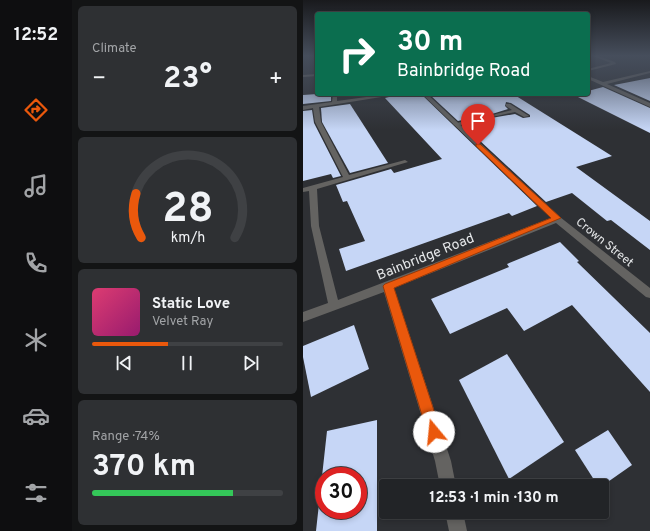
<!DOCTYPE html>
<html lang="en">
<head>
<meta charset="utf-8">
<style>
  :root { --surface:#222427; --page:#2e3033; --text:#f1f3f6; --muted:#a2a4a7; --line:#3f4144; --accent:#ea580c }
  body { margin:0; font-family:Overpass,sans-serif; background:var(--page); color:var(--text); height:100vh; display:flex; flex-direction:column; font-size:15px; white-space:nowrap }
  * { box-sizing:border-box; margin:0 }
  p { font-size:13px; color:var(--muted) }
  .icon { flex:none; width:22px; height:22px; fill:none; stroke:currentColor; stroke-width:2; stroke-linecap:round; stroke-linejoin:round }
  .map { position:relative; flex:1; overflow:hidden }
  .side { display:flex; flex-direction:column; gap:6px; padding:6px; background:#131415; width:231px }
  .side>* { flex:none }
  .banner { position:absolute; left:12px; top:12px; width:275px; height:84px; border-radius:4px; box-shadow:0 2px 6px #0003,0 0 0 1px var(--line); background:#0b6e4f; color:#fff; overflow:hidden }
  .speed { position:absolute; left:12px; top:467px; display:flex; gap:8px; font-size:20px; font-weight:700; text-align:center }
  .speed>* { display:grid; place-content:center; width:52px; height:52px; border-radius:50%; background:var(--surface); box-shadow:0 2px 6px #0003,0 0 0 1px var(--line); line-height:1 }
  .speed .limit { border:6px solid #d22; background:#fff; color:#111 }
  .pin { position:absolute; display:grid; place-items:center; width:34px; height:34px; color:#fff; margin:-41px -17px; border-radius:50% 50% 50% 0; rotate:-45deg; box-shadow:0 0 4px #0007 }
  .pin .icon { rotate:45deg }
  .me { position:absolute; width:44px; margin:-22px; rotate:343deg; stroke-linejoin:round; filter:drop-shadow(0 0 3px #0008) }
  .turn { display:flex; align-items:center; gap:14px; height:84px; padding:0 16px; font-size:18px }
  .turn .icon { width:52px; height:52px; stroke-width:2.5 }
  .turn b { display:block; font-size:28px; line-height:34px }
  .big { font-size:30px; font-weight:700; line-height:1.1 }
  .side .card { flex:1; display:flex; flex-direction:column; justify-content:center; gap:6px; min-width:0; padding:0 14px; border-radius:6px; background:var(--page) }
  .side .dial { align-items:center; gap:0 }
  .dial svg { height:104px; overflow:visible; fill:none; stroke:var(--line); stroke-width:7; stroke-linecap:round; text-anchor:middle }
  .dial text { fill:var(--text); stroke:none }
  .song { display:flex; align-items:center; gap:12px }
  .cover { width:48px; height:48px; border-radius:6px; background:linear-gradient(135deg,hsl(340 70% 55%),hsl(320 70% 35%)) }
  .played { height:4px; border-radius:2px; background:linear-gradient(90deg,var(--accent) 40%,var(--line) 40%) }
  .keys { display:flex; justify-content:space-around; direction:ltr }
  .heat { display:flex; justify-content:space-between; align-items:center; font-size:22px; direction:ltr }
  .charge { height:6px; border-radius:3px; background:linear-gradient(90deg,#34c759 74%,var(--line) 0) }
  .trip { position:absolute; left:76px; top:479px; width:230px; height:40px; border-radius:4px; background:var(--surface); box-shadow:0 2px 6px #0003,0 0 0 1px var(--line); font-weight:700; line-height:40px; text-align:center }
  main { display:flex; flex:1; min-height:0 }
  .tab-bar { display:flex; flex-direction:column; width:72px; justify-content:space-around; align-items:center; background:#0e0e10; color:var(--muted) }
  .tab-bar .icon { width:28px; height:28px }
  .tab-bar .selected { color:var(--accent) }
  .tab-bar b { font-size:18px; color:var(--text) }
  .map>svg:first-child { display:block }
  .building { fill:#c6d6f6; fill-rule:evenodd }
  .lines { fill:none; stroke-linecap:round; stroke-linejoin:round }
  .lane { fill:#646361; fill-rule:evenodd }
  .street { fill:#646361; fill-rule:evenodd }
  .route { fill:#ea580c; stroke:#983908 }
  .labels { text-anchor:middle; stroke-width:4; stroke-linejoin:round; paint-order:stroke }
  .far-street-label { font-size:12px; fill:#e3e5e7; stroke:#2e3034 }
  .street-label { font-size:14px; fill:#e3e5e7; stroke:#2e3034 }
</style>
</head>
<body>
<main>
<nav class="tab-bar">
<b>12:52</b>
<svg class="icon selected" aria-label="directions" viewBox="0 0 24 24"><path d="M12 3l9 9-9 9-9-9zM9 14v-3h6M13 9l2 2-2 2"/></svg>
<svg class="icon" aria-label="music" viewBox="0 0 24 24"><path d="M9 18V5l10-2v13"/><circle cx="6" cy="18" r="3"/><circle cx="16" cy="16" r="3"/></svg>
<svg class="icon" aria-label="phone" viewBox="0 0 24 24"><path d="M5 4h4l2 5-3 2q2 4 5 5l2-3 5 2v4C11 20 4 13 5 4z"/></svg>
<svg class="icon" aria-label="climate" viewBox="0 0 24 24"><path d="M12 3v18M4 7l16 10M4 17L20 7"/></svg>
<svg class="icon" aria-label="car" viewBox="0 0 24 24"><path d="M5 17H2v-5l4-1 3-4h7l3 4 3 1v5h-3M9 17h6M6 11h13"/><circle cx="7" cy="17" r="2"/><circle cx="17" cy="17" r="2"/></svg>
<svg class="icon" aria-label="filters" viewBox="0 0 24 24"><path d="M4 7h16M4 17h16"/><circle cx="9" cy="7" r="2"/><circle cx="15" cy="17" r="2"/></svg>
</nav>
<section class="side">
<div class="card"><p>Climate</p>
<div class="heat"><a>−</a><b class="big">23°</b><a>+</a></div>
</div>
<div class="card dial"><svg viewBox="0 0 100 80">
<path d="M14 69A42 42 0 1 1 86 69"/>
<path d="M14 69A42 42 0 0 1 10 35" stroke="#ea580c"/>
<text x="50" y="56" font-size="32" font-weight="700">28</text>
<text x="50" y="72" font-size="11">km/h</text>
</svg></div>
<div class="card">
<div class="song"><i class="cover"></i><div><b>Static Love</b><p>Velvet Ray</p></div></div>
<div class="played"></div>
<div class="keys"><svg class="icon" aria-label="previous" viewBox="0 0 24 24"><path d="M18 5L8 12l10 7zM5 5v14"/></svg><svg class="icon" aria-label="pause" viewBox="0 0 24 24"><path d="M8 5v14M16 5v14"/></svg><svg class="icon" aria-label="next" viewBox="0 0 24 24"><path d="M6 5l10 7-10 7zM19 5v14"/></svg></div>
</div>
<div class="card"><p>Range · 74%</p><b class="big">370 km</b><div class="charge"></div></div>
</section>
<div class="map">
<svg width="347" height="531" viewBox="0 0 347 531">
  <rect width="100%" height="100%" fill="#2e3034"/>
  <g class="building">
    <path d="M347,78V101L311,85Z"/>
    <path d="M300,87L347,108V133L269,94H285V91Z"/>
    <path d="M14,94H28V101L0,104V95Z"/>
    <path d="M98,94H118L234,206L209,216L206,213L43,271L36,249L62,241L44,201L40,202L33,185L88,169L91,173L139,159L82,98Z"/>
    <path d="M126,94H210L309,156L273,167L347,221V250L308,220L304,221L269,193L243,202L161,126L175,122L177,119L173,117L155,121ZM203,102L208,103L227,115V117L220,118L212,114L188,118L189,114L205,109L202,106Z"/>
    <path d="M47,104L58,121L85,163L47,173L19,122L18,108Z"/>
    <path d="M9,110L11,123L38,176L30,178L28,174L0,181V111Z"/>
    <path d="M257,242L276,261L274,262L347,333V392L269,305L221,331L204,308L147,334L128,299L206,267L204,264Z"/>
    <path d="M51,325L66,369L8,397L0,357V346Z"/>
    <path d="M204,354L261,442L206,479L156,380Z"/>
    <path d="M74,420V531H13L24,431ZM21,476H55V510H21Z"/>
    <path d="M305,430L329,465L299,486H295L272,450Z"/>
  </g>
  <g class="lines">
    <g class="lane">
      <path d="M290,56H295L312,62L313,64L285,71V69L308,63Z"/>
      <path d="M203,104H207L226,116L221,117L212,112L189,117V115L209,110L203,106Z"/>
      <path d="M173,118L176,120L175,121L153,126L150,124Z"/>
    </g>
    <g class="street">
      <path d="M347,71V73L304,84L347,103V107L285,79V76L300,82Z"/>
      <path d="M14,74V76L0,77V75Z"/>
      <path d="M30,94H34V101L85,94H97L16,107L18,122L46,175L102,160L105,162L14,189L16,226L35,300L248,218L119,94H124L257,217L347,288V298L343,297L253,223L91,288L148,461L153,486H137L132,461L81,292L0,322V312L25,303L8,226L6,191L0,192V188L40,177L12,122L10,108L0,110V106L29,102Z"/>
      <path d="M142,512H160L164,531H146Z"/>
    </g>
  </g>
  <linearGradient id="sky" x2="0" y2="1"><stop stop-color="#191a1d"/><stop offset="0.43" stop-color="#464e5c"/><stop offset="1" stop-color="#464e5c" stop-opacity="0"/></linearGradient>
  <rect width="347" height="130" fill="url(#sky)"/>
  <path class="route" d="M173,144H177L258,218L91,288L138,432L136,437L131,439L126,437L124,432L80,286L82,284L248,218L173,146Z"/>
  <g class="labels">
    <g class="far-street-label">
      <text transform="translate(302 242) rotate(39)" y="4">Crown Street</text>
    </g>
    <g class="street-label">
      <text transform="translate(122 256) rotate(-22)" y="5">Bainbridge Road</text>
    </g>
  </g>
</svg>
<div class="speed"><div class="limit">30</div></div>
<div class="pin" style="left:175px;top:145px;background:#d93025"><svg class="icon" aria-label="arrive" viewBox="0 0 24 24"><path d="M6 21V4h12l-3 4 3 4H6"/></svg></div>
<svg class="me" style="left:131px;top:432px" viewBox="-20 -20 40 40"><circle r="19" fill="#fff"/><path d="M0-13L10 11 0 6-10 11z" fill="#ea580c"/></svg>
<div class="trip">12:53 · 1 min · 130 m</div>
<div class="banner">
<div class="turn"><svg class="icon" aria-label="right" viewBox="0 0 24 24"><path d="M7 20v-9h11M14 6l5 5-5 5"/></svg><div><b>30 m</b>Bainbridge Road</div></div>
</div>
</div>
</main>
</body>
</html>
